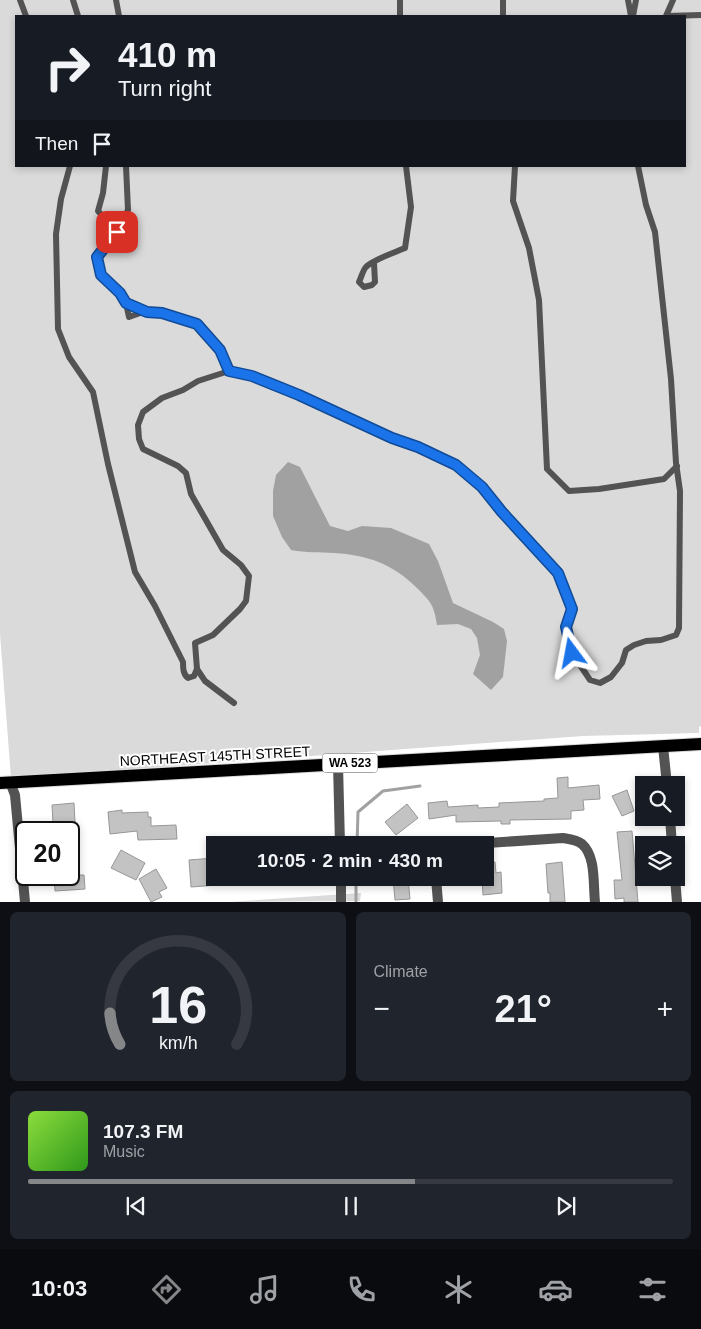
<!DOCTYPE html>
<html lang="en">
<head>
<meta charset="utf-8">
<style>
  :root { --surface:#171b24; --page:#20242c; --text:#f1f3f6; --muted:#9ea1a6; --line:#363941; --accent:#858687 }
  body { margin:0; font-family:Helvetica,sans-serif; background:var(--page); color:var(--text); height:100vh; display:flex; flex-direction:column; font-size:19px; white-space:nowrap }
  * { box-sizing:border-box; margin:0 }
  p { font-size:16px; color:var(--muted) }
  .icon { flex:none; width:28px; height:28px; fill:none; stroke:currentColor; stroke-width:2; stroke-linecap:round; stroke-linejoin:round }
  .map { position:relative; height:902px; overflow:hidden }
  .side { display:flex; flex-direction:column; gap:10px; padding:10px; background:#0d0f14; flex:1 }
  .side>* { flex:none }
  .guide { position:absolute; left:15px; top:15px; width:671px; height:152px; border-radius:0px; box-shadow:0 2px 8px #0003; background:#171b24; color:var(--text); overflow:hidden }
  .tools { position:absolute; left:635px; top:776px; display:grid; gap:10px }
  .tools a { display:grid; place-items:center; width:50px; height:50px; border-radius:0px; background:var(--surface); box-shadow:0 2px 8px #0003; font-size:25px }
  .speed { position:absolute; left:15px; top:821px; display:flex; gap:10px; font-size:25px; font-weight:700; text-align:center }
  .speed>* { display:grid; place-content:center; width:65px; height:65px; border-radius:50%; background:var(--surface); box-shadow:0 2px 8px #0003; line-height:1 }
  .speed .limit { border:2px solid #111; border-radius:8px; background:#fff; color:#111 }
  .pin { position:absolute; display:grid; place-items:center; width:42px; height:42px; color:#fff; margin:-21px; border-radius:10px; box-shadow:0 2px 8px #0006 }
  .me { position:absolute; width:55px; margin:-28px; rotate:347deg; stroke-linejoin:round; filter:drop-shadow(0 0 4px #0008) }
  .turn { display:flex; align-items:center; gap:18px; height:105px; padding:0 20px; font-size:22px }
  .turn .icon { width:65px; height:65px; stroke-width:2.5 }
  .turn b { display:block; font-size:35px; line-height:42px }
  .then { display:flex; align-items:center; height:48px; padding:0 20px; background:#0003; gap:10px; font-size:19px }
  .big { font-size:38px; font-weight:800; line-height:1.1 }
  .side .tile { flex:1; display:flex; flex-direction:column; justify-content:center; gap:8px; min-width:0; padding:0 18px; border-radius:8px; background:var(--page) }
  .side .dial { align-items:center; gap:0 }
  .dial svg { height:130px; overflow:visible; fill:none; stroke:var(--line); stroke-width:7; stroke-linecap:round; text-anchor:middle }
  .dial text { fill:var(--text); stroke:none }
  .song { display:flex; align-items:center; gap:15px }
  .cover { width:60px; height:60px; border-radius:8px; background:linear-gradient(135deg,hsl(90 70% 55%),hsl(110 70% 35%)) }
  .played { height:5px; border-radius:2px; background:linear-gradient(90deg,var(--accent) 60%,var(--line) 60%) }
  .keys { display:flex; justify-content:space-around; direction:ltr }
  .heat { display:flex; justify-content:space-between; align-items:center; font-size:28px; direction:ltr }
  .side .tiles { flex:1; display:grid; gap:10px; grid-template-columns:1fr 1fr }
  .tile:last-child { grid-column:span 2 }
  .trip { position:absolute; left:206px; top:836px; width:288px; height:50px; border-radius:0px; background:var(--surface); box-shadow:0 2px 8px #0003; font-weight:800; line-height:50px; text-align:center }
  .tab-bar { display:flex; height:80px; justify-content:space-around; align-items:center; background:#090b0e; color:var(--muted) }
  .tab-bar .icon { width:35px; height:35px }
  .tab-bar .current { color:var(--accent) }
  .tab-bar b { font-size:22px; color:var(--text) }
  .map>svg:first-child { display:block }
  .green { fill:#dadada; fill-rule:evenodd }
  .water { fill:#a1a1a1 }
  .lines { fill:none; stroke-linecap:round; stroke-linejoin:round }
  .stream { stroke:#a1a1a1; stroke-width:3 }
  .building { fill:#c3c3c3; stroke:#979797 }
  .primary-casing { stroke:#dbdbdb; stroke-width:14 }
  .lane { stroke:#535353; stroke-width:6 }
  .street { stroke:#535353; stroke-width:10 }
  .primary { stroke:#000; stroke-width:12 }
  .route-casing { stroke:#114b97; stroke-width:12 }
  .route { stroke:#1a73e8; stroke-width:9 }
  .labels { text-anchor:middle; stroke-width:4; stroke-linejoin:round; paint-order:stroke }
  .shield { fill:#fff; stroke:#4c4c4c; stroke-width:1 }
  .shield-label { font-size:12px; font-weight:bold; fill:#000 }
  .street-label { font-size:14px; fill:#000; stroke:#fff }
</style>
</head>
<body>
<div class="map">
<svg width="701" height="902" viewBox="0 0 701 902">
  <rect width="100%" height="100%" fill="#fff"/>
  <g class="green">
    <path d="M0,0H701V726L699,727V733L583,736L11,778L0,634ZM16,16H685V166H16Z"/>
    <path d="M361,893L360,901L230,902Z"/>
  </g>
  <path class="water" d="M288,462L300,467L330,526L348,531L362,526L391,528L429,544L438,561L453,603L493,622L504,629L507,641L503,677L491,690L473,674L480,655L477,638L471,629L458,624L437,625C434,605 431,602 417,588C393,564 368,555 334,553C319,552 307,553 291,550L282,537L273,516V491L276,475Z"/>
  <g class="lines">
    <g class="stream">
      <path d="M357,845L358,812L383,791L420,786"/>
      <path d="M356,902V878"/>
    </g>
  </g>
  <g class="building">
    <path d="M568,777V788L599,785L600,799L583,800L584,810L571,811V819L510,820V824H501V821L456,822V815L429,819L428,803L447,801L448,807L478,805V808L499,807V803L544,801V799L558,798L557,778Z"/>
    <path d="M627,790L634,811L622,816L612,796Z"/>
    <path d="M74,803L75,822L53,823L52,805Z"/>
    <path d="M407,804L418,818L396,835L385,822Z"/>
    <path d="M122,810V813L148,812V817H151V826L176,825L177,839L138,840L137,831L110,834L108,812Z"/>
    <path d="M632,831L638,902H624V898L615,899L614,880H622L617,832Z"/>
    <path d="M121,850L145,863L136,880L111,868Z"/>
    <path d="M214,858L215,878H232V884L191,887L189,860Z"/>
    <path d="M485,862H495L496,873L501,872L502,893L483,895L482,878H485Z"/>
    <path d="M562,862L565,902H550V893H548L546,864Z"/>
    <path d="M156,869L167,888L159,892L162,897L151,902L139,879Z"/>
    <path d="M54,875H84L85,889L55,891Z"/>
    <path d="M393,878H408L410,899L395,900Z"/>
  </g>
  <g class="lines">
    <g class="primary-casing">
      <path id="primary" d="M0,783L701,744"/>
    </g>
    <g class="lane">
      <path d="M20,0L26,16"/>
      <path d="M73,0L78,16"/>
      <path d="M116,0L119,16"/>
      <path d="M400,0V16"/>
      <path d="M503,0V16"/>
      <path d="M628,0L631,16"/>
      <path d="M633,16L636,0"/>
      <path d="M666,16L673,0"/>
      <path d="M667,16L701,15"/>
      <path d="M70,166L61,199L56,234L58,329L69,357L93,392L108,464L135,572L155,606L183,662C183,668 183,674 188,678L194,676L197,669L195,643L213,635L240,609L246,601L249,576L241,565L223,550L191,494L186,473L178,466L143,449L139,439L138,425L143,412L162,398L183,390L198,381L229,371L252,377L299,395L392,438L418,447L456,465L481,487L502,512L558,573L572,609L566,627L568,639L572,653L590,680L600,683L611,677L622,663L626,650L634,645L646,641L661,640L676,635L679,628L680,491L676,463L671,379L655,232L646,205L638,166"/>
      <path d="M106,166L103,193L98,211L117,232"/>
      <path d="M126,166L128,210L117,232L97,257L101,275L120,293L126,303L147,312"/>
      <path d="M515,166L513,201L529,248L539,300L547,469L569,491L599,489L664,479L677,466"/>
      <path d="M374,263L375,282L372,285L364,287L359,282C361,278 363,270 366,267C372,260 396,252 405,248L411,207L406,166"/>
      <path d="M126,303L129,317L143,312L162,313L197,324L220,350L229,371"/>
      <path d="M197,669L205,681L234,703"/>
    </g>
    <g class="street">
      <path d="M663,746L667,785"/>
      <path d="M338,764L340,845"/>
      <path d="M10,782L15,795L25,902"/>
      <path d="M670,818L672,845"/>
      <path d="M457,845L563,838C569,839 577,840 582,844C596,856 593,884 595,902"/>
      <path d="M341,878V902"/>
      <path d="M436,878L438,902"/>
      <path d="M675,878L677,902"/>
    </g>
    <use href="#primary" class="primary"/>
  </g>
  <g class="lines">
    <g class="route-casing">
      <path id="route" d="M117,232L97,257L101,275L120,293L126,303L147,312L162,313L197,324L220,350L229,371L252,376L299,395L392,438L418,447L456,465L482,487L502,512L558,573L572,609L566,627L572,653"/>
    </g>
    <use href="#route" class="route"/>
  </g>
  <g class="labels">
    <rect class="shield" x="322.5" y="753.5" width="55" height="19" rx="4"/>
    <g class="shield-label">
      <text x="350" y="767">WA 523</text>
    </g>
    <g class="street-label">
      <text transform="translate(215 756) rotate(-3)" y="5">NORTHEAST 145TH STREET</text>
    </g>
  </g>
</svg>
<div class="tools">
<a><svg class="icon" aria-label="search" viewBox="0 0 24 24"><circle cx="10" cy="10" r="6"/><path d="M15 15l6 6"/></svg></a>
<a><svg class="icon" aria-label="layers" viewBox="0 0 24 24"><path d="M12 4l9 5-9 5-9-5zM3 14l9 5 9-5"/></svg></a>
</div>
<div class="speed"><div class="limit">20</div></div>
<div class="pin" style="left:117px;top:232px;background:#d93025"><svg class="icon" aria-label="arrive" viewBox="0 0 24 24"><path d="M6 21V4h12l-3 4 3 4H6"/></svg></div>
<svg class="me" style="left:572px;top:653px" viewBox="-20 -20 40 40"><path d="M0-17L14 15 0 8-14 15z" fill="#1a73e8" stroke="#fff" stroke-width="4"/></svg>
<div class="trip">10:05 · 2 min · 430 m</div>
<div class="guide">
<div class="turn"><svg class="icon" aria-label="right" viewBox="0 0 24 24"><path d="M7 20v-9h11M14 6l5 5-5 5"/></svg><div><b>410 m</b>Turn right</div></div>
<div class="then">Then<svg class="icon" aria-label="arrive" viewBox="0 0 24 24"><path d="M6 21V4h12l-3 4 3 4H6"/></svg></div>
</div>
</div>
<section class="side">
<div class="tiles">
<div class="tile dial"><svg viewBox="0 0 100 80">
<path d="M14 69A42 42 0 1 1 86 69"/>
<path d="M14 69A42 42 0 0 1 8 50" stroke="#858687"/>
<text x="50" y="56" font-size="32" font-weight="700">16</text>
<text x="50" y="72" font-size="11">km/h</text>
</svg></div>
<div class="tile"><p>Climate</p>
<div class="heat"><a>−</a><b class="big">21°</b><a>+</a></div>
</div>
<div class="tile">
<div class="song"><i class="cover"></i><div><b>107.3 FM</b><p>Music</p></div></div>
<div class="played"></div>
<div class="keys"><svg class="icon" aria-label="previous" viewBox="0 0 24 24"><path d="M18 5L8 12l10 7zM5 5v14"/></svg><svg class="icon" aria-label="pause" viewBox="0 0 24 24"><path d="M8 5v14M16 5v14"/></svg><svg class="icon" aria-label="next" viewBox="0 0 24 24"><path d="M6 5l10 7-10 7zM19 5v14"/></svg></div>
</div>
</div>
</section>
<nav class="tab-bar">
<b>10:03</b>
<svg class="icon current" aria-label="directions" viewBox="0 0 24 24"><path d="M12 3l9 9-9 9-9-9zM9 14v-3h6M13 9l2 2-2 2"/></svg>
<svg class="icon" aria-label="music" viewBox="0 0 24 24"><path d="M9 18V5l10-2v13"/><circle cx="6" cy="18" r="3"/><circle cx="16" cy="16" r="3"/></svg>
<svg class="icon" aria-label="phone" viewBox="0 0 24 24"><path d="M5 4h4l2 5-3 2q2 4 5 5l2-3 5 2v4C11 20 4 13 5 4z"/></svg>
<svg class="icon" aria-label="climate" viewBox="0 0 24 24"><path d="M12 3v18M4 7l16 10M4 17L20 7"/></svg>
<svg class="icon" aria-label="car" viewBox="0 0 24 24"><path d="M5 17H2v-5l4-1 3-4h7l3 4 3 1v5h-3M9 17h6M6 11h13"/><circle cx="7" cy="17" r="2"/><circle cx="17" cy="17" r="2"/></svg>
<svg class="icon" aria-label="filters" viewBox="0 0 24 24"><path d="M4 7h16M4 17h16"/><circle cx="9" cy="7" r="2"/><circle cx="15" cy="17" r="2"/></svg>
</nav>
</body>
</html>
